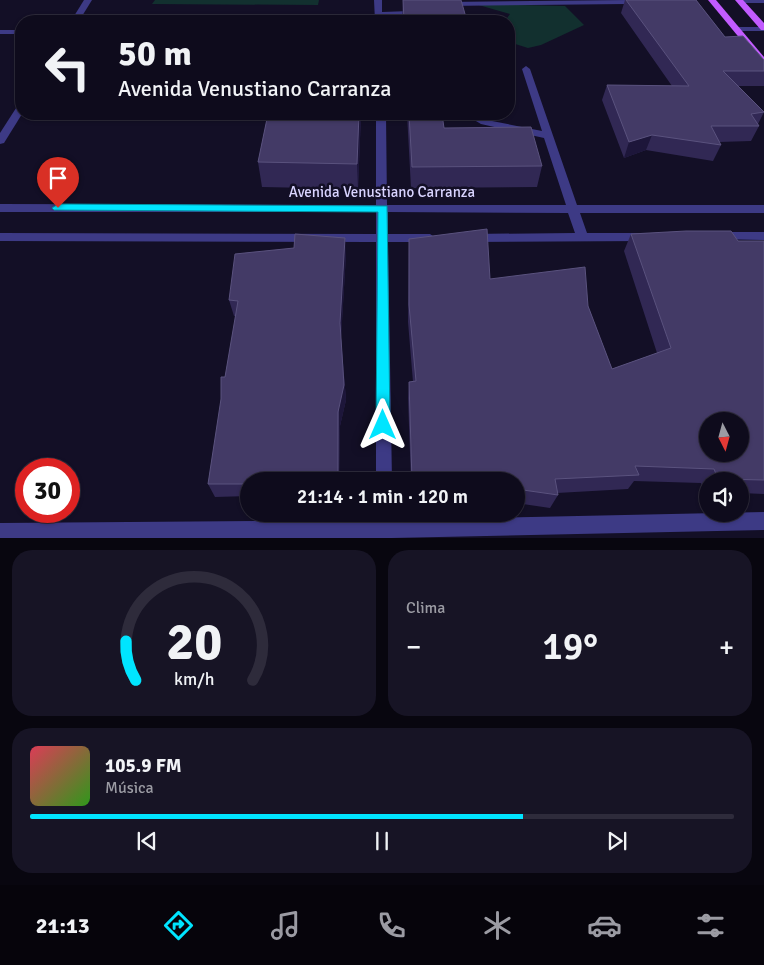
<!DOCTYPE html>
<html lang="es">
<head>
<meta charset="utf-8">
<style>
  :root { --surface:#0e0b1c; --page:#171425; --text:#f1f3f6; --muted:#9b9ba3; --line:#2e2b3b; --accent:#00e5ff }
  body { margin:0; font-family:Signika,sans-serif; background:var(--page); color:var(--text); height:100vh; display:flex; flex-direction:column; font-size:19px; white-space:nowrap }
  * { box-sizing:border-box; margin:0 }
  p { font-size:16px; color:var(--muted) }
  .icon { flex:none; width:28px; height:28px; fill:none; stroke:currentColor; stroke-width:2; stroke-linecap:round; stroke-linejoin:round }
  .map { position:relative; height:538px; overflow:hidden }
  .sheet { display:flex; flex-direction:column; gap:12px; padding:12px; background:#08060f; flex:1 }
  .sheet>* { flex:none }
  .hud { position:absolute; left:15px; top:15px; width:500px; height:105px; border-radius:20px; box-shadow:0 1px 4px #0004,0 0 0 1px var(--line); background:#0e0b1c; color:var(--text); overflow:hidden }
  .needle { width:32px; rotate:174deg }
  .controls { position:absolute; left:699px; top:412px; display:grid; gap:10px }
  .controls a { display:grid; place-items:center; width:50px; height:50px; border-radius:50%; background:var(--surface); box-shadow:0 1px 4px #0004,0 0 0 1px var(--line); font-size:25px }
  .speed { position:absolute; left:15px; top:458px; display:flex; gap:10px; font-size:25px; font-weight:700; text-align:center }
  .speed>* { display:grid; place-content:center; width:65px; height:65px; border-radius:50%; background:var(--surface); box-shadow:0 1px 4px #0004,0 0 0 1px var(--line); line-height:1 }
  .speed .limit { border:8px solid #d22; background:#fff; color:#111 }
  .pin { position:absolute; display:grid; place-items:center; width:42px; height:42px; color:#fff; margin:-51px -21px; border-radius:50% 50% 50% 0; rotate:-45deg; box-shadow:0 0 5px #0007 }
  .pin .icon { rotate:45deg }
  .me { position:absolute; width:55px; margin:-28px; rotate:0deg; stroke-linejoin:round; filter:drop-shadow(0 0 4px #0008) }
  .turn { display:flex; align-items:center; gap:18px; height:105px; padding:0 20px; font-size:22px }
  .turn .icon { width:65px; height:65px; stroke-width:2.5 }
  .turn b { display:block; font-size:35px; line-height:42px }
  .big { font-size:38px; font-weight:600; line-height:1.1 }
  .sheet .card { flex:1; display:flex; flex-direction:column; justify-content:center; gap:8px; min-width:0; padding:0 18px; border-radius:20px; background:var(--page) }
  .sheet .dial { align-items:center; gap:0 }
  .dial svg { height:130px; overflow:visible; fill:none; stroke:var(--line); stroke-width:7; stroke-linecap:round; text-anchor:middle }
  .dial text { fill:var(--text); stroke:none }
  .song { display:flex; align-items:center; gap:15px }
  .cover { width:60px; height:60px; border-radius:8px; background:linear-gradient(135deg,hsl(350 70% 55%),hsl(110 70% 35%)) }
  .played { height:5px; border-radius:2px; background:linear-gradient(90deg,var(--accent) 70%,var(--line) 70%) }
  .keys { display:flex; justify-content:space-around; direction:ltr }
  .heat { display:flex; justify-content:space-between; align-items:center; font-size:28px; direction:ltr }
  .sheet .tiles { flex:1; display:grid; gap:12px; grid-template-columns:1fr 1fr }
  .card:last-child { grid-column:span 2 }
  .trip { position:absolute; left:240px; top:472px; width:285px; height:50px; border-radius:25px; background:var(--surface); box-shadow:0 1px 4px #0004,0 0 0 1px var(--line); font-weight:600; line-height:50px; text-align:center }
  .tab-bar { display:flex; height:80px; justify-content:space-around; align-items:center; background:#06040b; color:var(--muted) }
  .tab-bar .icon { width:35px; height:35px }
  .tab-bar .on { color:var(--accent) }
  .tab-bar b { font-size:22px; color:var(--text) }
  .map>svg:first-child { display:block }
  .green { fill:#12302f }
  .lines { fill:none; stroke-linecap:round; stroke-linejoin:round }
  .minor { fill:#3d3a85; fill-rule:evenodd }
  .major { fill:#c25bff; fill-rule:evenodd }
  .wall { fill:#312854 }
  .shaded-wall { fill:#1d163a }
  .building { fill:#433a66; stroke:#5a527e; fill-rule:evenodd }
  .route { fill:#00e5ff; stroke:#0095a6 }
  .labels { text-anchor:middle; stroke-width:5; stroke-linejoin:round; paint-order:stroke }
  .street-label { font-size:15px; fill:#d9d4ff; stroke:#130f26 }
</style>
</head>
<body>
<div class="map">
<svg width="764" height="538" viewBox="0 0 764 538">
  <rect width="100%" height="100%" fill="#130f26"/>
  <g class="green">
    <path d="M155,0H319L318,5L152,4Z"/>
    <path d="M475,4L565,6L584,25L541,45L528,48L509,42V21H505L510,14Z"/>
  </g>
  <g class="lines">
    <g class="minor">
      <path d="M84,0H92L79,21H71Z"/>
      <path d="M374,0H382V12L410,11L418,8L422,10L411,15L383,16V21H375Z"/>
      <path d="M628,0L630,2L626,4L445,6L441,4L445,2Z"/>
      <path d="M737,0H764V3H740Z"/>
      <path d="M733,27H764V31H736L732,29Z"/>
      <rect x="0" y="30" width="21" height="4"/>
      <path d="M526,66L530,69L577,205H764V213H580L587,233H647L653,237L647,241L470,242L464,238L470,234L575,233L568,213L388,212V234H430L436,238L430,242H388L392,481H376V242L0,241V233L376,234V212H0V204L376,205V114H386L387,205H566L544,138L481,124L464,114H476L487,120L542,131L522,69Z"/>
      <path d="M21,104L22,114L4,143L0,144V133L18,105Z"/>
      <path d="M717,232H764V240L713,239L711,236L713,233Z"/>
      <path d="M764,512V530L392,538H0V523L375,520L376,514H392L393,520Z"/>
    </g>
    <g class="major">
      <path d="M708,0H716L764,57V65L761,64Z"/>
      <path d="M735,0H743L764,23V30H761Z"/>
    </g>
  </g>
  <g class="wall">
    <path d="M403,0L467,21H402Z"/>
    <path d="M625,0H696L725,37L764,60V86H738L764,112L758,124L759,126L751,141L719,142L721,145L713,161L646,150L624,158L602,100L607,85L672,86L621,13Z"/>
    <path d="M268,114H361L358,189L262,187L258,162Z"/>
    <path d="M407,114H442L444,128L542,166L537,187L411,188Z"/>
    <path d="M631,234L738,241H764V494L740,493V481H708V493H704L701,483L634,481L628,489L557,493L558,495L550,508L516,503V481H411L408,398L409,382H413L408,322L409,239L490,279L588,306L612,369L657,353L624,251Z"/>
    <path d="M294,248L346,254L341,338L346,400L340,426L339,481H249V496L215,497L208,484L225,377L236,316H234L229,300Z"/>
  </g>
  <g class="shaded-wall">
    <path d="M359,114H361L358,189L357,164Z"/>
    <path d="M652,135L646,150L624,158L629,142Z"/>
    <path d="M345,238L346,254L341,338L346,400L340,426L339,481H338L340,323Z"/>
  </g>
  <g class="building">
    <path d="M403,0H461L467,21H404Z"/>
    <path d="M626,0H696L725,37L743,36L764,60V71H723L764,112L751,114L759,126H711L721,145L652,135L629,142L607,85L689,86Z"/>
    <path d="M363,17V21H287L288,19Z"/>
    <path d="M268,114H359L357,164L258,162Z"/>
    <path d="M409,114H442L444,128L531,127L542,166L412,167Z"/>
    <path d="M487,229L490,279L585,267L588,306L612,369L671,348L631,234L686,231H731L738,241H764V480L718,479L714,469L635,466L639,475L555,479L558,495L516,489V481H507L506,480L412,481L409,382L416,381L409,305V239ZM708,421H740V454H708Z"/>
    <path d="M295,234L345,238L340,323L344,385L338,412V481H249V484H208L221,399V377H225L238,301L229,300L235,254L294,248Z"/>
  </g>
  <path class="route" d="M58,204L387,206L390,425L388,430L383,432L378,430L376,425L378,212L54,210L52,208Z"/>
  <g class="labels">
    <g class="street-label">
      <text x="382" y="197">Avenida Venustiano Carranza</text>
    </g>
  </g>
</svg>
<div class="controls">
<a><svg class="needle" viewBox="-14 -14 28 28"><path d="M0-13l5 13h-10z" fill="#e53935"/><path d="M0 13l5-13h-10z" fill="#9b9ba3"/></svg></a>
<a><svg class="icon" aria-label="sound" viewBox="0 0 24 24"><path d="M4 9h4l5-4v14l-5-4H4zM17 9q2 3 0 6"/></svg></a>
</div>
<div class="speed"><div class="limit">30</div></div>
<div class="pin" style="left:58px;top:208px;background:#d93025"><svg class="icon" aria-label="arrive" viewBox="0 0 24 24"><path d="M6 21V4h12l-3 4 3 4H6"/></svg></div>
<svg class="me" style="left:383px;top:425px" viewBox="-20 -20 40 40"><path d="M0-17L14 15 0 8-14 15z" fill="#00e5ff" stroke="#fff" stroke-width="4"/></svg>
<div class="trip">21:14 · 1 min · 120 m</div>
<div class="hud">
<div class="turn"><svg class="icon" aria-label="left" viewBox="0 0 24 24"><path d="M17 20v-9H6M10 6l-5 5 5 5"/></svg><div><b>50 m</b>Avenida Venustiano Carranza</div></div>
</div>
</div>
<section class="sheet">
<div class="tiles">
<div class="card dial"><svg viewBox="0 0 100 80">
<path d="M14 69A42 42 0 1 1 86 69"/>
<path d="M14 69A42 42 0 0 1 8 45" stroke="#00e5ff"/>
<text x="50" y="56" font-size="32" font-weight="700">20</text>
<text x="50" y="72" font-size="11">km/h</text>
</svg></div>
<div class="card"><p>Clima</p>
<div class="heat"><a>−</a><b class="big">19°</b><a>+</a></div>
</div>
<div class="card">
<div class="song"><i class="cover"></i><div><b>105.9 FM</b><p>Música</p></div></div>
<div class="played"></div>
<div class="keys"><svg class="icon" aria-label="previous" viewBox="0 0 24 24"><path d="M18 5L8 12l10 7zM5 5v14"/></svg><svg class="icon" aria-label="pause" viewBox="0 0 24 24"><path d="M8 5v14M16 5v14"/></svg><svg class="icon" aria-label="next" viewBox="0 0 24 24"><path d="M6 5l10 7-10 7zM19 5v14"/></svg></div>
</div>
</div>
</section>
<nav class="tab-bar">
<b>21:13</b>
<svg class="icon on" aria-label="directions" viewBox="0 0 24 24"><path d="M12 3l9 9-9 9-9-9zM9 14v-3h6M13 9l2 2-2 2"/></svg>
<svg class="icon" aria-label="music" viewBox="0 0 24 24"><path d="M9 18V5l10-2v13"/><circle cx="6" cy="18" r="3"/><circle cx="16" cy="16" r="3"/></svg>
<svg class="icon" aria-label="phone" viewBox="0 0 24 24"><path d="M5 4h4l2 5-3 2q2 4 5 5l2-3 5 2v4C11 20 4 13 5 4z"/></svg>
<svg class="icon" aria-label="climate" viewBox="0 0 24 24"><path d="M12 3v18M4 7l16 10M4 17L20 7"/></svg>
<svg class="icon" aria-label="car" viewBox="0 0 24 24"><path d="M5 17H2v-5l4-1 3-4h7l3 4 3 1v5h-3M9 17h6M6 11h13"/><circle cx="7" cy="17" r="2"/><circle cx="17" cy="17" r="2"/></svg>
<svg class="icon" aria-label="filters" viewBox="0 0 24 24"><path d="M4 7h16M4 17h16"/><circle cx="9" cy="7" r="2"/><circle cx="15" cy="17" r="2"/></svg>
</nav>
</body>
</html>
